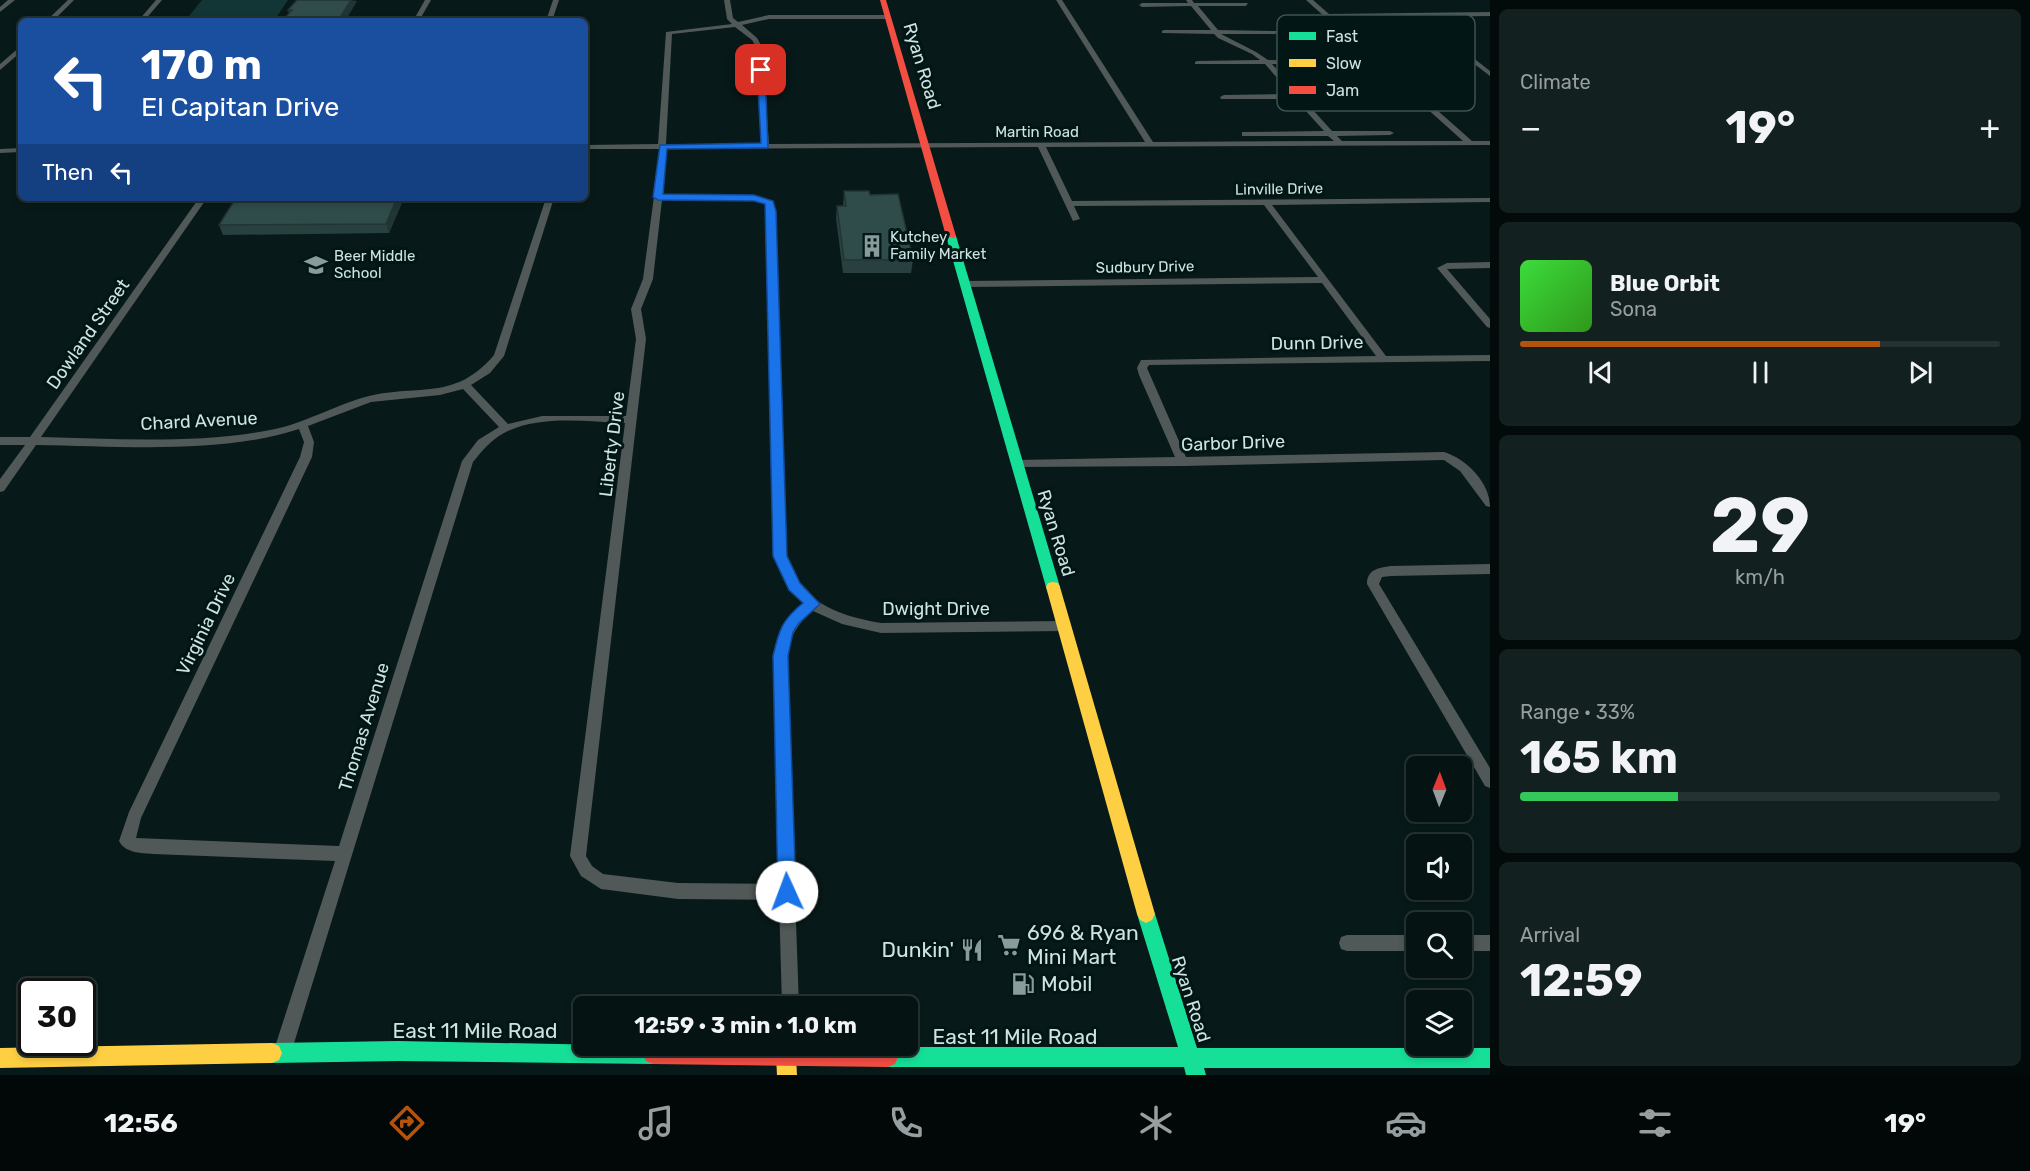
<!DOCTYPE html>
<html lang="en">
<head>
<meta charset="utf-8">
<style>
  :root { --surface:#051312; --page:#132020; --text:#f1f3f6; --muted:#979e9f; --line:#263232; --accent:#b45309 }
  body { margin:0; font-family:Rubik,sans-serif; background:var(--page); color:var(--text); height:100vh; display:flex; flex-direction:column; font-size:22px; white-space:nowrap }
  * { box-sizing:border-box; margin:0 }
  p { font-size:20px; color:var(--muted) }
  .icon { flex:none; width:33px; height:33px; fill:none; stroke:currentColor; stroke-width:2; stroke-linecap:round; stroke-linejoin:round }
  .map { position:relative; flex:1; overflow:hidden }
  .side { display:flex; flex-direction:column; gap:9px; padding:9px; background:#030a0a; width:540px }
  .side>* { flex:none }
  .banner { position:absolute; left:18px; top:18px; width:570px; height:183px; border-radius:9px; box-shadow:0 3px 9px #0003,0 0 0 2px var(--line); background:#1a4fa0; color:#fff; overflow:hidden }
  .needle { width:39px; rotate:1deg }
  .controls { position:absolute; left:1406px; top:756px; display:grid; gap:12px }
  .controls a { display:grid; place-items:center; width:66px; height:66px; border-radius:9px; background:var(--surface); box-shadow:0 3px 9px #0003,0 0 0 2px var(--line); font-size:30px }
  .speed { position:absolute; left:18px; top:978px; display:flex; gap:12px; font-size:30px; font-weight:700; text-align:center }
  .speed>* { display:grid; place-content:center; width:78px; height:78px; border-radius:50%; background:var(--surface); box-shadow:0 3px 9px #0003,0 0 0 2px var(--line); line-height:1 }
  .speed .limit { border:3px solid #111; border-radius:9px; background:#fff; color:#111 }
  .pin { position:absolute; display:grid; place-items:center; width:51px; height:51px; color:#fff; margin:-26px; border-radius:12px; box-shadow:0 3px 9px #0006 }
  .me { position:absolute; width:66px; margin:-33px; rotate:358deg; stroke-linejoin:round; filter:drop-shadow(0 0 4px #0008) }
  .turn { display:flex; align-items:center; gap:21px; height:126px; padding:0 24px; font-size:27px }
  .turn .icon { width:78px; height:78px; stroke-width:2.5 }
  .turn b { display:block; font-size:42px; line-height:51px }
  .then { display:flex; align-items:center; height:57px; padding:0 24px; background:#0003; gap:12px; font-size:22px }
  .big { font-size:45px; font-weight:700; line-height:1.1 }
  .side .widget { flex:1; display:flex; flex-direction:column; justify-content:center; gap:9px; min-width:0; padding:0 21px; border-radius:9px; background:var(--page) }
  .side .dial { align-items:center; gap:0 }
  .dial b { font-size:78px; line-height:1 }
  .song { display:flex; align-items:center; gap:18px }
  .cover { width:72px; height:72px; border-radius:9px; background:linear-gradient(135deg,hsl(120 70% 55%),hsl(110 70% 35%)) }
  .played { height:6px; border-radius:3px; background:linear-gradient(90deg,var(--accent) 75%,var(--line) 75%) }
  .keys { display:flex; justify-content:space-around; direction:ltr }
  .heat { display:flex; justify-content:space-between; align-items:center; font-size:33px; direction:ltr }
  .charge { height:9px; border-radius:4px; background:linear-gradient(90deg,#34c759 33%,var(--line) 0) }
  .trip { position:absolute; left:573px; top:996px; width:345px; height:60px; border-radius:9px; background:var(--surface); box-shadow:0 3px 9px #0003,0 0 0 2px var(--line); font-weight:700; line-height:60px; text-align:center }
  .menu { display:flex; height:96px; justify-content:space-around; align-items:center; background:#020807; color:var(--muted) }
  .menu .icon { width:42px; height:42px }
  .menu .active { color:var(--accent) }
  .menu b { font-size:27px; color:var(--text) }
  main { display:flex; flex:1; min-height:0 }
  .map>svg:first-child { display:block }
  .green { fill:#113635 }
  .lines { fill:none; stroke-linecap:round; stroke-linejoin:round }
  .street { fill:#505858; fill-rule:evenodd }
  .fast { fill:#16e098; fill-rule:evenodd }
  .slow { fill:#ffcf43; fill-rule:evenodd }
  .jam { fill:#f24e42; fill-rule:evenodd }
  .wall { fill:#284140 }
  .shaded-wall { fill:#213534 }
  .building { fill:#2f4c4b; stroke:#213534; stroke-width:1.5 }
  .route { fill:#1a73e8; stroke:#114b97; stroke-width:1.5 }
  .labels { text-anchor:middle; stroke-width:6; stroke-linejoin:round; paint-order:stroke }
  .far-street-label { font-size:15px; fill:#cee4e2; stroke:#011615 }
  .far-poi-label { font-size:15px; fill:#cee4e2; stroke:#011615; text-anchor:start }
  .street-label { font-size:18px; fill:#cee4e2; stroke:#011615 }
  .near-poi-label { font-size:21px; fill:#cee4e2; stroke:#011615; text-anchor:start }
  .near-street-label { font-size:21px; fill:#cee4e2; stroke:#011615 }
  .key { fill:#011615; stroke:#3e5452; stroke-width:1.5 }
  .key-label { font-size:16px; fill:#cee4e2 }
</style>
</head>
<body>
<main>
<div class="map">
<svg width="1490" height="1075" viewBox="0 0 1490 1075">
  <rect width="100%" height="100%" fill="#071918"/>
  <path class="green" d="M202,0H288L274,21H185Z"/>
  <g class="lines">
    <g class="street">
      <path d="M8,0H15L0,12V7Z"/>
      <path d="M68,0H74L53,21H46Z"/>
      <path d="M156,0H162L144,21H138Z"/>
      <path d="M425,0H431L419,21H413Z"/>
      <path d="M553,0H559L552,21H546Z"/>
      <path d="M724,0H730L733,18L738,22L769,15H888L891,17L888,19H769L742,25L757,38L762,47L769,144L1145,142L1056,0H1062L1153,142L1334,141L1328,136H1242V132H1245L1324,131L1295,99H1221L1220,97L1224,95L1291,94L1265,64H1195V62L1197,61L1260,60L1252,54L1218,38L1214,34L1162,33V31L1164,30H1211L1191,6L1142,7L1139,5L1142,3H1188L1186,0H1192L1194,3H1248L1246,6H1198L1218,30L1277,31V33L1275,34H1221L1256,52L1268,60L1322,61V63L1320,64H1272L1299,94H1362L1363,96L1359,98L1303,99L1332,131H1390L1394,133L1390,135L1337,136L1342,141H1463L1306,0H1313L1329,14L1490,12V16L1421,17L1490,71V76L1413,17L1333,18L1472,141H1490V145L1046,147L1072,201L1490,198V202L1272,205L1386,356L1490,355V361L1149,365L1147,368L1186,457L1444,452C1467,459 1490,483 1490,507L1486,506L1460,471L1444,460L1183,466L1013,467L1011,464L1017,460L1175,457L1139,375L1137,368L1141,360L1376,356L1322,283L965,287L960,284L965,281L1318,277L1264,205L1074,206L1080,219L1073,221L1038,147L667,149L663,195L754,196L773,203L785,549C797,600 833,615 881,623L1065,621L1070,622L1071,626L1070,630L1065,631L881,633L842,624L813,611C791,630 788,642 787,670L799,1006H782L779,900L678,899L601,889L581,876L570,856L625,423C587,422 540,414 504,433C491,440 482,451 473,462L291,1053L288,1059L282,1062L276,1059L273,1053L335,861L153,854C141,853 125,853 119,841L129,812L300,457L304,442L299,429C220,455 118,446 36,445L4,491L0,492V479L25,445H0V437H30L199,198H207L41,437C116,439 195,444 270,430C304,424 334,405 369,396C420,384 455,401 494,355L546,198H554L504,356L490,373L471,385L508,424L542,416H626L636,339L631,309L643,279L660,151L659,149H585V145L658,144L666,32L732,24L727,19ZM735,27L752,40L756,47L761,144H666L672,34ZM662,200H753L765,204L773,549C778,571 786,589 804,604C786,619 777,634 774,658L778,884L678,883L603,874L592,866L586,856L646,339L641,309L653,279ZM463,389L499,427L478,440L462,461L339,846L136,838L141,818L312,457L314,442L308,426L371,402L440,395Z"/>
      <path d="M21,46V52L0,70V64Z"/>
      <path d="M21,148V152L0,153V149Z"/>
      <path d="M1490,262V268L1447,269L1490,319V328L1487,327L1437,268L1447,263Z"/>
      <path d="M1490,564V574L1391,576L1382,577L1379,584L1490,768V788L1485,786L1367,584C1367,569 1379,568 1391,566Z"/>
      <path d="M1347,935H1416V951H1347L1341,949L1339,943L1341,937Z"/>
      <rect x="1461" y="935" width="29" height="16"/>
    </g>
    <g class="fast">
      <path d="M951,233L956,236L1060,587L1058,591H1048L1046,587L946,236Z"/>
      <path d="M1146,905L1152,908L1155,914L1197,1048H1490V1068H1204L1206,1075H1186L1184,1067H888L881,1064L878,1057L881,1050L888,1047H1178L1137,914L1140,908Z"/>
      <path d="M398,1041L657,1046L660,1047L663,1054L660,1061L653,1064L398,1061L272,1063L265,1060L262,1053L265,1046L272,1043Z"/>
    </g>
    <g class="slow">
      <path d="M1053,582L1058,583L1060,587L1155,914L1152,920L1146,923L1140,920L1137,914L1046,587L1048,583Z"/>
      <path d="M272,1043L279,1046L282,1053L279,1060L272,1063L0,1068V1048Z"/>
      <path d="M786,1047L793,1050L796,1057L797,1075H777L776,1057L779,1050Z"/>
    </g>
    <g class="jam">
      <path d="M880,0H886L956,236L954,238L946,236Z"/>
      <path d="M649,1046L888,1047L895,1050L898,1057L895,1064L888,1067L653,1064L646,1061L643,1054L646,1047Z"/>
    </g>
  </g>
  <g class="wall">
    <path d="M357,1L345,21H285L284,19L289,13L288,10Z"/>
    <path d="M844,191L870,195L913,260L911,273H843L836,218L837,206H843Z"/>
    <path d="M236,198H404L389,233L223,235L219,225Z"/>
  </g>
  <g class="shaded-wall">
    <path d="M351,0L357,1L345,21H338Z"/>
    <path d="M397,198H404L389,233L386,224Z"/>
  </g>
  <g class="building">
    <path d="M297,0H351L338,21H295L296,19H284L292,10H288Z"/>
    <path d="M844,191H869L870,195L898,194L913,260H844L837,206H846Z"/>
    <path d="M236,198H397L386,224L219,225Z"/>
  </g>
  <path class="route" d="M761,68L765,70L768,148L667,149L663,194L754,195L773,201L776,211L787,556L800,583L820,604L799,623L793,632L788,656L796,892L793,898L787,900L780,898L778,892L773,656C779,630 782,620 803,603L789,590L773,556L765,204L754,201L658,200L653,197L660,145L761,143L757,70Z"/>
  <defs>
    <g id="building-bare" transform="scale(1.8)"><path d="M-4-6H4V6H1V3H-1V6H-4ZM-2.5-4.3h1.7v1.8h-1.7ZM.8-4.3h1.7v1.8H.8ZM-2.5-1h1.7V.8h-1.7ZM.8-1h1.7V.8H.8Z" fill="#889d9b" stroke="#011615" stroke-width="2.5" paint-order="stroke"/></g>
    <g id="school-bare" transform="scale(1.8)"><path d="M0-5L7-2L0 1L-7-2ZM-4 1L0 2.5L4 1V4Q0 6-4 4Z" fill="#889d9b" stroke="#011615" stroke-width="2.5" paint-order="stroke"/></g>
    <g id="supermarket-bare" transform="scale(1.8)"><path d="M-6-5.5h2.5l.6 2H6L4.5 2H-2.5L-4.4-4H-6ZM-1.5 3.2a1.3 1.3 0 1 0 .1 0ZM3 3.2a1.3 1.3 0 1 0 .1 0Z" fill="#889d9b" stroke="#011615" stroke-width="2.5" paint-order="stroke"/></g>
    <g id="restaurant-bare" transform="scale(1.8)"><path d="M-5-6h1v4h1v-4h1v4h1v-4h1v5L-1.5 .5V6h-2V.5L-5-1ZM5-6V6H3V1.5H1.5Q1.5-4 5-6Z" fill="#889d9b" stroke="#011615" stroke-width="2.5" paint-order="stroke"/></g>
    <g id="fuel-bare" transform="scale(1.8)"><path d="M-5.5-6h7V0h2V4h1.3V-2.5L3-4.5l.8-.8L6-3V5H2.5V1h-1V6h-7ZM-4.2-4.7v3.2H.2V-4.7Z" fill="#889d9b" stroke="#011615" stroke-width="2.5" paint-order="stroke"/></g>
  </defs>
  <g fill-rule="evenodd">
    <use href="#building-bare" x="872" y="246"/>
    <use href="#school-bare" x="316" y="265"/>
    <use href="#supermarket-bare" x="1009" y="945"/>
    <use href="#restaurant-bare" x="972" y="950"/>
    <use href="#fuel-bare" x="1023" y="984"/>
  </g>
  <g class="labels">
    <g class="far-street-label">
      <text x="1037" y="137">Martin Road</text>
      <text transform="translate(1279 189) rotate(-1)" y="5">Linville Drive</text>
      <text transform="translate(1145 267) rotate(-1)" y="5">Sudbury Drive</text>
    </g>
    <g class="far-poi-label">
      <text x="890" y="242">Kutchey<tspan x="890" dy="17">Family Market</tspan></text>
      <text x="334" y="261">Beer Middle<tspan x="334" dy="17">School</tspan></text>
    </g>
    <g class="street-label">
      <text transform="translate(922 66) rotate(73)" y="6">Ryan Road</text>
      <text transform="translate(88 334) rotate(-55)" y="6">Dowland Street</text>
      <text transform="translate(1317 343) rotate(-1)" y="6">Dunn Drive</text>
      <text transform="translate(199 421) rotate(-3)" y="6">Chard Avenue</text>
      <text transform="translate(1233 443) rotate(-2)" y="6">Garbor Drive</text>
      <text transform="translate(612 444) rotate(-83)" y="6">Liberty Drive</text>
      <text transform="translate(1056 533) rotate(73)" y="6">Ryan Road</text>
      <text x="936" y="615">Dwight Drive</text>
      <text transform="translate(206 624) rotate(-64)" y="6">Virginia Drive</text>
      <text transform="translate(364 727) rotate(-73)" y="6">Thomas Avenue</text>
      <text transform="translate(1191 999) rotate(72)" y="6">Ryan Road</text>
    </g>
    <g class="near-poi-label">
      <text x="1027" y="940">696 &amp; Ryan<tspan x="1027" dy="24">Mini Mart</tspan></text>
      <text x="954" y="957" text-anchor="end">Dunkin'</text>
      <text x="1041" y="991">Mobil</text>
    </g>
    <g class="near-street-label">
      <text x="475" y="1038">East 11 Mile Road</text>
      <text x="1015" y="1044">East 11 Mile Road</text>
    </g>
  </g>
  <rect x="1277" y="15" width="198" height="96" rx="9" class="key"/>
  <rect x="1289" y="32" width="27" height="8" fill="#16e098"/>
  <rect x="1289" y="59" width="27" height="8" fill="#ffcf43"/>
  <rect x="1289" y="86" width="27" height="8" fill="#f24e42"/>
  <g class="key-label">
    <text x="1326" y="42">Fast</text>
    <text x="1326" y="69">Slow</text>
    <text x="1326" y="96">Jam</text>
  </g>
</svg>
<div class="controls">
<a><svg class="needle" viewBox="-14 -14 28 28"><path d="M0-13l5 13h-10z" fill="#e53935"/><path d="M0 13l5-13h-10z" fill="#979e9f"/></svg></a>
<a><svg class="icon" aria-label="sound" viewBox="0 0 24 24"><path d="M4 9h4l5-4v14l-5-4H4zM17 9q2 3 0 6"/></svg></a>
<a><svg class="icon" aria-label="search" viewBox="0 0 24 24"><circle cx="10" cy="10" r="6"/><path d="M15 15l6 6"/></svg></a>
<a><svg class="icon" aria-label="layers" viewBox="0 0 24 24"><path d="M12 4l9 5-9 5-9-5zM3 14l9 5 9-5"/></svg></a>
</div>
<div class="speed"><div class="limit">30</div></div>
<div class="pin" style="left:761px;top:70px;background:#d93025"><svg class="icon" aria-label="arrive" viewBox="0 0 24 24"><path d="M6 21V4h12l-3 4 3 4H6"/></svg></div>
<svg class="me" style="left:787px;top:892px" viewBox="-20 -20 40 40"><circle r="19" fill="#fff"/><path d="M0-13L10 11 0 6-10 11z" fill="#1a73e8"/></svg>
<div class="trip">12:59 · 3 min · 1.0 km</div>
<div class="banner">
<div class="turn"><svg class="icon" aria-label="left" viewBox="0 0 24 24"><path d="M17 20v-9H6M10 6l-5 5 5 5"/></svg><div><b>170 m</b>El Capitan Drive</div></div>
<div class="then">Then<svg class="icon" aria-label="left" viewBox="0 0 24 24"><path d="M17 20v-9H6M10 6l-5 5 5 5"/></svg></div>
</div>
</div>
<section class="side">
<div class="widget"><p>Climate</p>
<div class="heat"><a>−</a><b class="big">19°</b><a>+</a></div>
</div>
<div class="widget">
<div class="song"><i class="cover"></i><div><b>Blue Orbit</b><p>Sona</p></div></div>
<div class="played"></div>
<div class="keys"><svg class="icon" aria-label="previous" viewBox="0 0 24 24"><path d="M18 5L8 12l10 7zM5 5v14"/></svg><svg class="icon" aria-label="pause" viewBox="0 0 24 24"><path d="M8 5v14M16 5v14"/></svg><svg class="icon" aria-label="next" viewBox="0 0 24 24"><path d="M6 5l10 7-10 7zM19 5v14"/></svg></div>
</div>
<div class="widget dial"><b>29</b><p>km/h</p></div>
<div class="widget"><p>Range · 33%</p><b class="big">165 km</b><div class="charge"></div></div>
<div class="widget"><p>Arrival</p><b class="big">12:59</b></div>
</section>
</main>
<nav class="menu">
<b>12:56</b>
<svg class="icon active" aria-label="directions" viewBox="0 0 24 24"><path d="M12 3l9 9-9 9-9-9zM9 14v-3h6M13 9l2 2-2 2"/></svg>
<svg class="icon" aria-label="music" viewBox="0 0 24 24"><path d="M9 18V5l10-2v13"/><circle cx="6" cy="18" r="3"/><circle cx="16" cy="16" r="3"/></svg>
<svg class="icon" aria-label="phone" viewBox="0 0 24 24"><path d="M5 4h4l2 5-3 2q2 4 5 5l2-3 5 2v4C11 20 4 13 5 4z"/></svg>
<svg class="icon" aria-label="climate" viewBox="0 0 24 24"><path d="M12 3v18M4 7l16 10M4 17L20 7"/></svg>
<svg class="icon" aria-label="car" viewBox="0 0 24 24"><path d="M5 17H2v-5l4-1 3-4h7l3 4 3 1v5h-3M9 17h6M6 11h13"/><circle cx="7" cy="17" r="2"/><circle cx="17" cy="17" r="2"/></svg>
<svg class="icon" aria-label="filters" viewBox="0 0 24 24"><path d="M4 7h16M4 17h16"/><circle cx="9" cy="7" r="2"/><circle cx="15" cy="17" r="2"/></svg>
<b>19°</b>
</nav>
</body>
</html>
